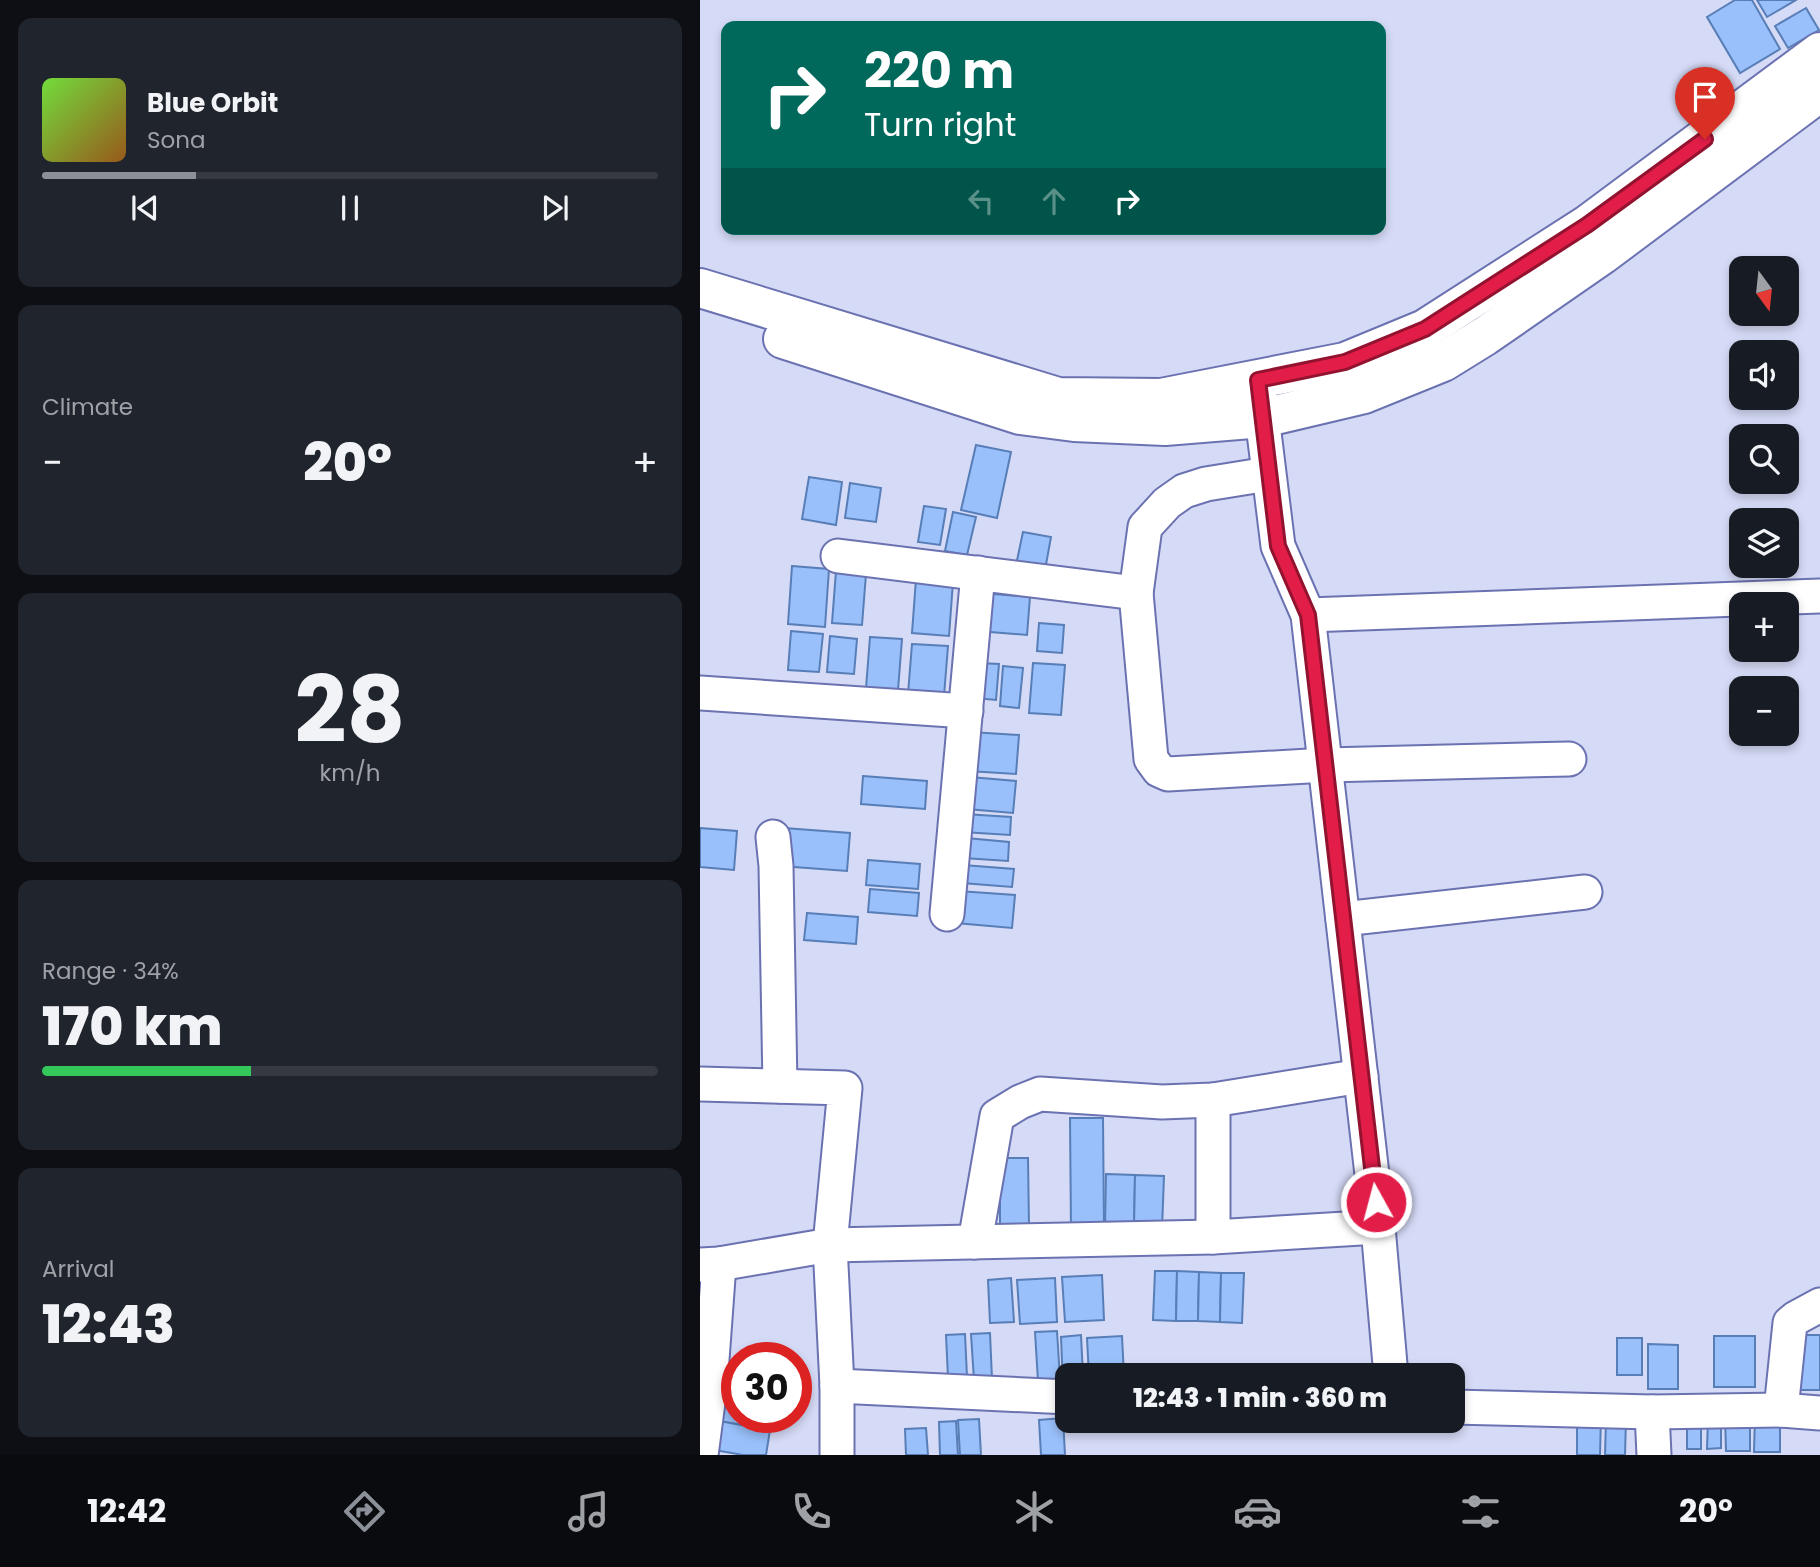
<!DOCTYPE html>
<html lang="en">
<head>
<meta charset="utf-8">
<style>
  :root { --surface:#171b24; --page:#20242c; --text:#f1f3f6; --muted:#9ea1a6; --line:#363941; --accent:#8c9099 }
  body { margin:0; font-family:Poppins,sans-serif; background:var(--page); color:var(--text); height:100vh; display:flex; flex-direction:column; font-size:26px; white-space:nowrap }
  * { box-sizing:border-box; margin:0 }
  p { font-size:23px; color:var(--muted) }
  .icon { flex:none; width:38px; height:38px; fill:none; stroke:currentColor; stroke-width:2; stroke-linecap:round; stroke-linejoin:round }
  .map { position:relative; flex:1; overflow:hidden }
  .drawer { display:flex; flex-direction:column; gap:18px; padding:18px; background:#0d0f14; width:700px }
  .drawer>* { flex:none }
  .banner { position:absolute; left:21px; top:21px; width:665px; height:214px; border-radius:14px; box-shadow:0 4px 10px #0003; background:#00695c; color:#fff; overflow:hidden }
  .needle { width:46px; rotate:165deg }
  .tools { position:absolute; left:1029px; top:256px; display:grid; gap:14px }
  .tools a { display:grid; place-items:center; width:70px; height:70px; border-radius:14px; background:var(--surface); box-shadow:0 4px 10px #0003; font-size:35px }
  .speed { position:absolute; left:21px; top:1342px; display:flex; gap:14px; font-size:35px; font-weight:700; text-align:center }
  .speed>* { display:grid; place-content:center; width:91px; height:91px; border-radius:50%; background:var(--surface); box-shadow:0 4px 10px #0003; line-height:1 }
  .speed .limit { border:10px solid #d22; background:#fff; color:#111 }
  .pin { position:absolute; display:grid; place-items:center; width:60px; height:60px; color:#fff; margin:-72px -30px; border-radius:50% 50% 50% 0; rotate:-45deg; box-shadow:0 0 7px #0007 }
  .pin .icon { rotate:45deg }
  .me { position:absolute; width:77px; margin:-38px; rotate:353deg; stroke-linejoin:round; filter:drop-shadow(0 0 5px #0008) }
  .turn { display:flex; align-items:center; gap:24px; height:147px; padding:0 28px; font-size:32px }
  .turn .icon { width:91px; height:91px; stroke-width:2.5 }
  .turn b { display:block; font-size:49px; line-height:60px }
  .lanes { display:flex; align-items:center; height:66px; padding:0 28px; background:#0003; justify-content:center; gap:35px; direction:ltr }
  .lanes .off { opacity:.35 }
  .big { font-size:52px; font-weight:800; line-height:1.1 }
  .drawer .tile { flex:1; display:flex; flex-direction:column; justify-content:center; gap:10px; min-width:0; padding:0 24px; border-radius:14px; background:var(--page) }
  .drawer .dial { align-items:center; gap:0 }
  .dial b { font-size:91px; line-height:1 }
  .song { display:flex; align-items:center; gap:21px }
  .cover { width:84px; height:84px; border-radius:10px; background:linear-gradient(135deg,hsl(100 70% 55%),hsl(30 70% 35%)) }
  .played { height:7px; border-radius:4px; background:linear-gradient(90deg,var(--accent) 25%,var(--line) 25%) }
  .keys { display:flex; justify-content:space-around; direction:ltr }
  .heat { display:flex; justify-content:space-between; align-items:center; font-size:38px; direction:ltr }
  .charge { height:10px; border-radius:5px; background:linear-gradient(90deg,#34c759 34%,var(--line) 0) }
  .trip { position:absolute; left:355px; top:1363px; width:410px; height:70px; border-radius:14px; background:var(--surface); box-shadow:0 4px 10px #0003; font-weight:800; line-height:70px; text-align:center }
  .menu { display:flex; height:112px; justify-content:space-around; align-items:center; background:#090b0e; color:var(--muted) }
  .menu .icon { width:49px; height:49px }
  .menu .on { color:var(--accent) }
  .menu b { font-size:32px; color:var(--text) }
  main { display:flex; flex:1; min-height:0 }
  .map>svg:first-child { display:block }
  .building { fill:#99c0fa; stroke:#587eb7; stroke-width:2 }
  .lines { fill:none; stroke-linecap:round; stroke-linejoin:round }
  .minor-casing { stroke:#6b72b1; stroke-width:37 }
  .major-casing { stroke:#6b72b1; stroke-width:42 }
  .minor { stroke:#fff; stroke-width:33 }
  .major { stroke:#fff; stroke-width:38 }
  .route-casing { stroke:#92132f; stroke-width:18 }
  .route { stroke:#e11d48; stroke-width:12 }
</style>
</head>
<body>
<main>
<section class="drawer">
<div class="tile">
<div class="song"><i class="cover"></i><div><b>Blue Orbit</b><p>Sona</p></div></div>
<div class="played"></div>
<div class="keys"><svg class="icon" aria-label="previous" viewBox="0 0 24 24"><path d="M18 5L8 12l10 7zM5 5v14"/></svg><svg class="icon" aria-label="pause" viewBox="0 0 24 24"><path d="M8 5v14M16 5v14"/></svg><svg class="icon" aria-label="next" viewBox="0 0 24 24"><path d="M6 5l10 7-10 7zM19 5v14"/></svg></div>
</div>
<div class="tile"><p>Climate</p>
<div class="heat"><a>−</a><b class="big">20°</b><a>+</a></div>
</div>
<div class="tile dial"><b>28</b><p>km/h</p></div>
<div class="tile"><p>Range · 34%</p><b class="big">170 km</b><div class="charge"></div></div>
<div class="tile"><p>Arrival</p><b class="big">12:43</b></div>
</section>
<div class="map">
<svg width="1120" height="1455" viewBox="0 0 1120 1455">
  <rect width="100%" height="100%" fill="#d5daf6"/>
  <g class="building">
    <path d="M1035,0H1052L1080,49L1040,73L1007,17Z"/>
    <path d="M1057,0H1096L1067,17Z"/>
    <path d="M1106,8L1119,30L1088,48L1075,26Z"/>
    <path d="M276,445L311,452L297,518L261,510Z"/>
    <path d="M109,477L142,482L136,525L102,519Z"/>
    <path d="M150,483L181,488L176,522L145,518Z"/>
    <path d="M224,506L246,509L240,545L218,542Z"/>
    <path d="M253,512L276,517L267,555L245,551Z"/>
    <path d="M323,532L351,537L345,570L316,565Z"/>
    <path d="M92,566L129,569L125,627L88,624Z"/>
    <path d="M136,571L166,574L162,625L132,623Z"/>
    <path d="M216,579L253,582L249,636L212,633Z"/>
    <path d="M281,593L330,597L327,635L278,631Z"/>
    <path d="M339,623L364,625L362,653L337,651Z"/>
    <path d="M91,631L123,634L119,672L88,670Z"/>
    <path d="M130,636L157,639L154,674L127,672Z"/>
    <path d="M170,637L202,639L198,690L166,688Z"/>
    <path d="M212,644L248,646L244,696L208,694Z"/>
    <path d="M279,663L299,664L296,700L276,698Z"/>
    <path d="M333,663L365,665L361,715L329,713Z"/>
    <path d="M303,666L323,668L319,708L300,706Z"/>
    <path d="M271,732L319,735L316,774L268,771Z"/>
    <path d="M163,776L227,781L225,809L161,804Z"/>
    <path d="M270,777L316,781L313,813L267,809Z"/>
    <path d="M264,814L311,817L310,835L263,832Z"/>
    <path d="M0,828L37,831L34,870L0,867Z"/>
    <path d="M84,828L150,833L147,871L81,866Z"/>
    <path d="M266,838L309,842L308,861L264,858Z"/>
    <path d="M168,860L220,864L218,889L166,885Z"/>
    <path d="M263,865L314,869L312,887L262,883Z"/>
    <path d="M170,889L219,893L217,916L168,912Z"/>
    <path d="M258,891L315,895L312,928L256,923Z"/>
    <path d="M107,913L158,917L156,944L104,940Z"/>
    <path d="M370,1118H403L404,1230L371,1231Z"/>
    <path d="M300,1158H328L329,1226L300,1227Z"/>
    <path d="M406,1174L435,1175L434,1228L405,1227Z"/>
    <path d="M435,1175L464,1176L462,1229L434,1228Z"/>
    <path d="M455,1271H477L476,1321L453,1320Z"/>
    <path d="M477,1271L499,1272L498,1321H476Z"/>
    <path d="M499,1272L521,1273L520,1322L498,1321Z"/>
    <path d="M521,1273H544L542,1323L520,1322Z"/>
    <path d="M402,1275L404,1320L365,1322L362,1277Z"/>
    <path d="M311,1278L314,1322L290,1323L288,1280Z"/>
    <path d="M355,1278L357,1322L320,1324L317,1280Z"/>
    <path d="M357,1331L360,1379L338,1381L335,1332Z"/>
    <path d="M290,1333L292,1379L274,1380L271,1334Z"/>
    <path d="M265,1334L267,1377L248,1378L246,1335Z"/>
    <path d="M381,1335L383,1376H368V1386H363L361,1337Z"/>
    <rect x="1095" y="1335" width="25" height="55"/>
    <path d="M422,1336L424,1376H389L387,1338Z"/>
    <rect x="1014" y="1336" width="41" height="51"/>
    <rect x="917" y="1338" width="25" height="37"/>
    <path d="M948,1344L978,1345V1389H948Z"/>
    <path d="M24,1392L37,1394V1418H73L70,1430L19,1421Z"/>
    <path d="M877,1416H901L900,1455H877Z"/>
    <path d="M1055,1416H1080V1452H1054Z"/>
    <path d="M1025,1417H1050V1451H1026Z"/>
    <path d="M363,1418L365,1455H341L339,1420Z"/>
    <rect x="987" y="1418" width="14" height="31"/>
    <path d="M279,1419L281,1455H260L258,1420Z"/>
    <path d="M906,1419H926L925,1455H905Z"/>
    <path d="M1008,1419H1021V1448L1007,1449Z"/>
    <path d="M19,1421L70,1430L66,1455H43L14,1450Z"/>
    <path d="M256,1421L258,1455H240L239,1422Z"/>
    <path d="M226,1428L228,1455H206L205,1429Z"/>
  </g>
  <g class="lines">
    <g class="minor-casing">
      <g id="minor">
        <path d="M138,556L436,593L445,527L467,503L484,491L506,484L568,474"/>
        <path d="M436,593L451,759L459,770L468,774L626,765L869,759"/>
        <path d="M608,615L1120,596"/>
        <path d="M0,693L266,711"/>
        <path d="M73,837L76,866L80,1086"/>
        <path d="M247,914L278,573"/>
        <path d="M643,919L885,892"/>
        <path d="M0,1084L145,1088L130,1245L137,1386V1455"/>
        <path d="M678,1227L691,1376"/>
        <path d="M513,1237V1100"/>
        <path d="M275,1242L297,1116L320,1102L340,1094L462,1102L513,1100L661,1076"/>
        <path d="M0,1265L19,1264L130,1245L513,1237L678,1227L608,615L578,546L559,392"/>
        <path d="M137,1386L368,1397"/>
        <path d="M752,1407L952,1412L1081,1410L1120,1413"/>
        <path d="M1081,1410L1090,1323L1096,1318L1120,1305"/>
        <path d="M952,1412L954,1455"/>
        <path d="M1,1455L10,1387L19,1264"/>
      </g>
    </g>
    <g class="major-casing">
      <g id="major">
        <path d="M0,288L358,397L461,398L645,362L725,329L887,225L1120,52"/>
        <path d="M83,339L320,415L374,422L465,426L563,418L664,394L743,362L785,336L902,255L1120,92"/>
      </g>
    </g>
    <use href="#minor" class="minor"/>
    <use href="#major" class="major"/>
  </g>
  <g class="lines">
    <g class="route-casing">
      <path id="route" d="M676,1202L608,615L578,546L558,380L645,362L725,329L887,225L1005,139"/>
    </g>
    <use href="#route" class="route"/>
  </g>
</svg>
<div class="tools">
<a><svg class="needle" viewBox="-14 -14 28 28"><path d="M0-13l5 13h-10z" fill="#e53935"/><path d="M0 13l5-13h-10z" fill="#9ea1a6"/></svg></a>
<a><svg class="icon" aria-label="sound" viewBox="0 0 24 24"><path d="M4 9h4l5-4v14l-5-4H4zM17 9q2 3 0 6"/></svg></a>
<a><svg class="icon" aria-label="search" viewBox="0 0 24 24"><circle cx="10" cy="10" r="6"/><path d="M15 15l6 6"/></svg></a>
<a><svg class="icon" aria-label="layers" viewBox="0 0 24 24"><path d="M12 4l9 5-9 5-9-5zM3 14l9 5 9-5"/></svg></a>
<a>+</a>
<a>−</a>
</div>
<div class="speed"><div class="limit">30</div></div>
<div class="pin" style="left:1005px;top:139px;background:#d93025"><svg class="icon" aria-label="arrive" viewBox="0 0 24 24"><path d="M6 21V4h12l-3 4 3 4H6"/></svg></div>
<svg class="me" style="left:676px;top:1202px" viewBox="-20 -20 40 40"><circle r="17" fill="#e11d48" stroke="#fff" stroke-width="3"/><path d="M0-11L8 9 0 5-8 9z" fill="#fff"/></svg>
<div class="trip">12:43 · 1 min · 360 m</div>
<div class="banner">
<div class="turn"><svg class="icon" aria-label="right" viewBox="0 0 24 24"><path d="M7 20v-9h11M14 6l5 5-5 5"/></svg><div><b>220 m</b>Turn right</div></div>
<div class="lanes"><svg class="icon off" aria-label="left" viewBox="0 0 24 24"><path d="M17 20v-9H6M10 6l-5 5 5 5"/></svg><svg class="icon off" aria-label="ahead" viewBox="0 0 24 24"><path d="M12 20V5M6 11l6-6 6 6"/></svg><svg class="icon" aria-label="right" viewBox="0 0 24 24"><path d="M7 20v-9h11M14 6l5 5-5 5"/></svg></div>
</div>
</div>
</main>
<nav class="menu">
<b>12:42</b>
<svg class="icon on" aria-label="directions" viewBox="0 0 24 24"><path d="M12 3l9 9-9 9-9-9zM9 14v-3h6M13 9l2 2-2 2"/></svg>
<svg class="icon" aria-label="music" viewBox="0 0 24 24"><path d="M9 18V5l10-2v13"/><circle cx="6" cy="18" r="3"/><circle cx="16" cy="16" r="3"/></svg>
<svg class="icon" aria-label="phone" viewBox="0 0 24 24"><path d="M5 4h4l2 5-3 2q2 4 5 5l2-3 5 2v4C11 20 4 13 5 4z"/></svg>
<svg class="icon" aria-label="climate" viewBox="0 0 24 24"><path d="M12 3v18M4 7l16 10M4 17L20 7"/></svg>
<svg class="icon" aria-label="car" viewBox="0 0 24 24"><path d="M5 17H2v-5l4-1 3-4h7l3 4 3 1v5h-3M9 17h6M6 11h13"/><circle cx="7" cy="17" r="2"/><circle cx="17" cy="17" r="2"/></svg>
<svg class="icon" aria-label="filters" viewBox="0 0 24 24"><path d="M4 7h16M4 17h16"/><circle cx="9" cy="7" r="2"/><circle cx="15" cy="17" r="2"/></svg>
<b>20°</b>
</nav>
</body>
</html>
